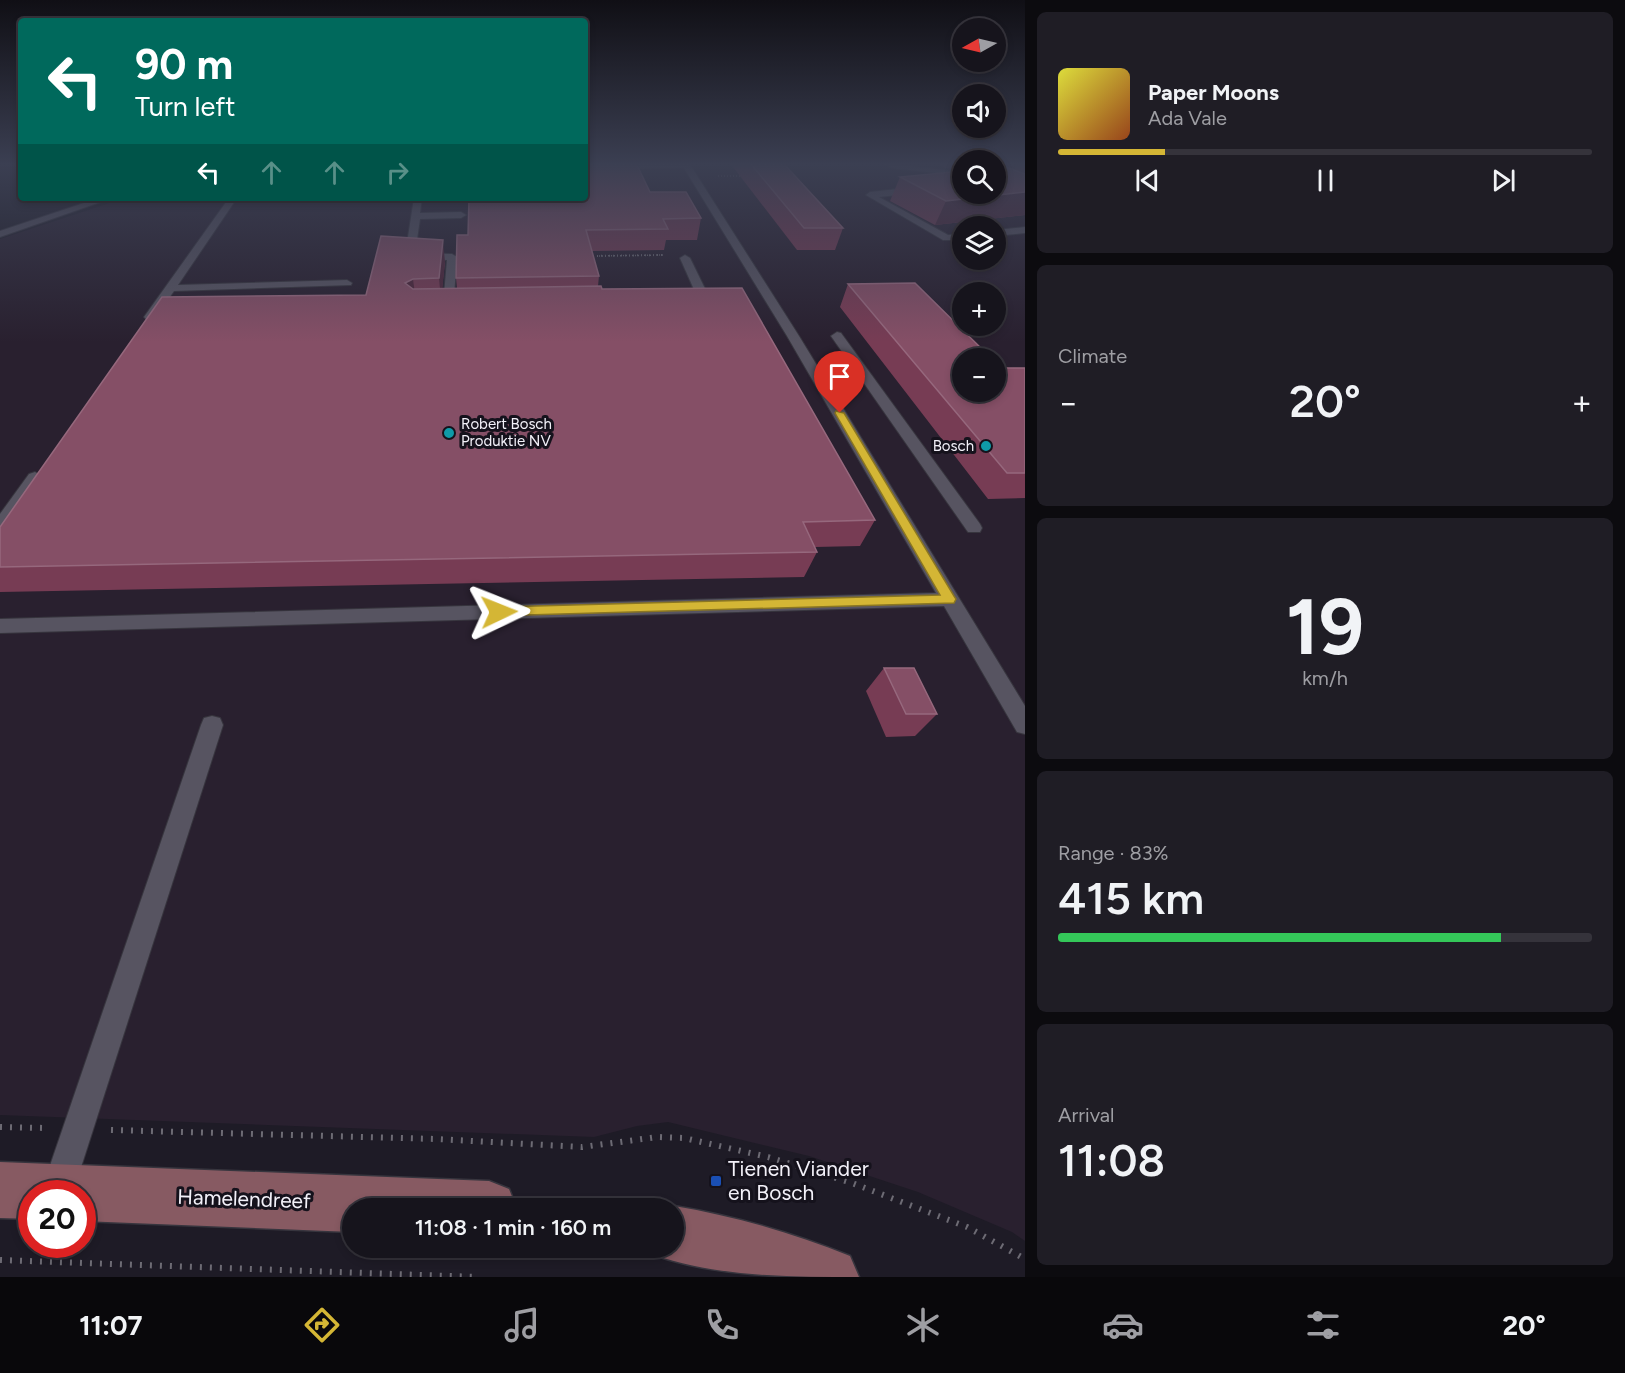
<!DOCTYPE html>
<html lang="en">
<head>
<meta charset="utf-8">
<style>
  :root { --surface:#16141c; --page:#1f1d25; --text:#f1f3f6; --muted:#9e9ea3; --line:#35333b; --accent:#d4b635 }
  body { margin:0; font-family:Figtree,sans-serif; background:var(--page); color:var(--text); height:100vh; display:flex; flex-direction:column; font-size:22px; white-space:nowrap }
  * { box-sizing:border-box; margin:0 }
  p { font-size:20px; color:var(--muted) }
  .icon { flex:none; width:33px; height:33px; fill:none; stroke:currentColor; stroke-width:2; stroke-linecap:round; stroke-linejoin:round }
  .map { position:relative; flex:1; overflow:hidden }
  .drawer { display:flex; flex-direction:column; gap:12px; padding:12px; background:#0c0b0f; width:600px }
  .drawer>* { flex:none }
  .banner { position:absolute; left:18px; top:18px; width:570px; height:183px; border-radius:6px; box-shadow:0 3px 9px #0003,0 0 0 2px var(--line); background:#00695c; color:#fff; overflow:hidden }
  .needle { width:39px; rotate:262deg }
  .controls { position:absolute; left:952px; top:18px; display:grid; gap:12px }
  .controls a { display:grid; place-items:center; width:54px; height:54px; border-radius:50%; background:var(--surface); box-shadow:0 3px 9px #0003,0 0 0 2px var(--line); font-size:30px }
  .speed { position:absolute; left:18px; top:1180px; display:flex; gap:12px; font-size:30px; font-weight:700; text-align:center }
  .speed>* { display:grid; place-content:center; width:78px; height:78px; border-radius:50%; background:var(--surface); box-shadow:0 3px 9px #0003,0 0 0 2px var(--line); line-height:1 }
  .speed .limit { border:9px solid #d22; background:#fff; color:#111 }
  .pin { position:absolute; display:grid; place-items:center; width:51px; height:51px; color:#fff; margin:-62px -26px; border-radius:50% 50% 50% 0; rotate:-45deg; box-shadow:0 0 6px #0007 }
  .pin .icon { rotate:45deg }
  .me { position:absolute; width:66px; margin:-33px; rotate:88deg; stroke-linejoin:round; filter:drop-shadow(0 0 4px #0008) }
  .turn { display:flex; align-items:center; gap:21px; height:126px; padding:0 18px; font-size:27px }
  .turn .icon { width:78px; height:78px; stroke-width:2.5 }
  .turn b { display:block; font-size:42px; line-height:51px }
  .lanes { display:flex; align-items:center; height:57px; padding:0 18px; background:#0003; justify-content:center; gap:30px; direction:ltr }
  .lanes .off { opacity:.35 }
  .big { font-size:45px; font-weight:600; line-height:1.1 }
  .drawer .tile { flex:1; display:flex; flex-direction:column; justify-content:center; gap:9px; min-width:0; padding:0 21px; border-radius:9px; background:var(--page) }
  .drawer .dial { align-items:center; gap:0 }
  .dial b { font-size:78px; line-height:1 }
  .song { display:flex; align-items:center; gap:18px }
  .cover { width:72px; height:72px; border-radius:9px; background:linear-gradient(135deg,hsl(60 70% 55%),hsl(20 70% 35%)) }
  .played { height:6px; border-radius:3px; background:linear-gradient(90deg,var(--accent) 20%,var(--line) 20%) }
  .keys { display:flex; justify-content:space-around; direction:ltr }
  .heat { display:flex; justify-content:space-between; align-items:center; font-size:33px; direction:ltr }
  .charge { height:9px; border-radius:4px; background:linear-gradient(90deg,#34c759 83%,var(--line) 0) }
  .trip { position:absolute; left:342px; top:1198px; width:342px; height:60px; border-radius:30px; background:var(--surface); box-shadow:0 3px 9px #0003,0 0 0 2px var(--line); font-weight:600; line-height:60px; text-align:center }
  .dock { display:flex; height:96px; justify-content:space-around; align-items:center; background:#09080b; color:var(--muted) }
  .dock .icon { width:42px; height:42px }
  .dock .current { color:var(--accent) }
  .dock b { font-size:27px; color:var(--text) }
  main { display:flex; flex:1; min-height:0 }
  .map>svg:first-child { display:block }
  .industrial { fill:#29202f; fill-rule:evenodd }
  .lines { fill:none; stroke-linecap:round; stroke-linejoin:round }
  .lane-casing { stroke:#37353e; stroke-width:2 }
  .secondary-casing { stroke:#37353e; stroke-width:3 }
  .path-far2 { stroke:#6d6b74; stroke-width:1.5; stroke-dasharray:1 2; stroke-linecap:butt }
  .path-far1 { stroke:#6d6b74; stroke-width:2; stroke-dasharray:1 3; stroke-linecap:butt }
  .path { stroke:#6d6b74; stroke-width:6; stroke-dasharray:2 8; stroke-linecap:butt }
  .lane { fill:#575461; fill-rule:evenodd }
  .secondary { fill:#875a62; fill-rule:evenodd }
  .wall { fill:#773c54 }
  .shaded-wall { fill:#4e263a }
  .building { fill:#854f66; stroke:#96687d; stroke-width:1.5 }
  .route { fill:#d4b635; stroke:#8a7622; stroke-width:1.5 }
  .culture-dot { fill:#0f9aa8; stroke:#15121c; stroke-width:2 }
  .transit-dot { fill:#1a4fb4; stroke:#15121c; stroke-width:2 }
  .labels { text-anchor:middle; stroke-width:6; stroke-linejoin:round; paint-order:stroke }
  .far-poi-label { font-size:15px; fill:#f3f1f9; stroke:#15121c; text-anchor:start }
  .near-poi-label { font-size:21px; fill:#f3f1f9; stroke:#15121c; text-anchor:start }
  .near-street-label { font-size:21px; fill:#f3f1f9; stroke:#15121c }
</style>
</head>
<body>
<main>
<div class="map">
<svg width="1025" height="1277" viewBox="0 0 1025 1277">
  <rect width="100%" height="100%" fill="#1e1b26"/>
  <path class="industrial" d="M585,163H963V194H996L1025,163V1241L1012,1232L918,1192L809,1156L668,1122L637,1126L594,1137L0,1115V239L125,198H585ZM963,226H996V260H963ZM963,292H996V326H963ZM963,358H996V392H963Z"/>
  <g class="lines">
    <g class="lane-casing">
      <g id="lane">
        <path d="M689,163L799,336L1025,706V734L1017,732L944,606L0,633V619L936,593L787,336L684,168L585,169V165Z"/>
        <path d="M882,163L963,172V176L892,168Z"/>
        <path d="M963,182V188L879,197L948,235L963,234V240H943L866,195L870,192Z"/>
        <path d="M99,198H112L0,237V231Z"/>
        <path d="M229,198H237L178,285L347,280L352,283L351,285L174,291L154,319H146L144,317Z"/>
        <path d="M414,198H422L420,213L461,212L466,215L461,218L420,219L415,253L452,254L457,257L453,308L449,309L443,306L447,260L410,259L405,256Z"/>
        <path d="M1025,227V233L996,236V230Z"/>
        <path d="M685,255L690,258L712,303L710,305H702L700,303L680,258Z"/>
        <path d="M837,332L841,333L980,524L982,528L980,532H968L831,336Z"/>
        <path d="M35,472L43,477L6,530L0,532V514L29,474Z"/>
        <path d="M212,716L220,718L223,725L74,1189L72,1194H44L42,1189L201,725L204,718Z"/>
      </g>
    </g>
    <g class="secondary-casing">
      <g id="secondary">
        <path d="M0,1162L489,1181L509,1189L517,1209H352V1232L82,1221V1194H32V1219L0,1218Z"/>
        <path d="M674,1206C734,1216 793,1233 850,1256L859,1277C790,1277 718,1277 654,1255L651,1248H674V1209H667Z"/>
      </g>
    </g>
    <g class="path-far2">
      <path d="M718,176H743"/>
      <path d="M599,256L663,255"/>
    </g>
    <path class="path-far1" d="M589,256L663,255"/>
    <g class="path">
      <path d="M0,1127L46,1128"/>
      <path d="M111,1130L436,1139L582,1147L658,1137L684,1138L768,1157L852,1183L967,1227L1025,1259"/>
      <path d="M0,1260L478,1277"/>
    </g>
    <use href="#lane" class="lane"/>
    <use href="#secondary" class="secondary"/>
  </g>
  <g class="wall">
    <path d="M730,163H783L843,228L835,250H797Z"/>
    <path d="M936,163H963V170L946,168Z"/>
    <path d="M996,163H1025V215L935,225L890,201L900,177L996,194Z"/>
    <path d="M650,192L701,218L697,240H666L664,250L592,251L599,276L598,286L875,520L860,546L815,547L817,552L804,577L0,592V527L366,295L445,262L442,289L457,288L456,278L468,235Z"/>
    <path d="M848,284L1000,368H1025V498L988,499L840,307Z"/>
    <path d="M884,668L937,714L915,736L886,737L866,691Z"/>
  </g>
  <g class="shaded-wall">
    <path d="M1002,163H1017L1012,175H1001L1005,166Z"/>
    <path d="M1025,192V215L935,225L946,201Z"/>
    <path d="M443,240L445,262L441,301L439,278Z"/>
    <path d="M413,279L416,302L405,283Z"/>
  </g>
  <g class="building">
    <path d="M585,163H636L650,192H686L701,218L663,219L668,229L586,230L599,276L456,278L457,235H468L469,198H585Z"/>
    <path d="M750,163H783L843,228H804Z"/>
    <path d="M1006,167L1025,174V192L946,201L900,177L963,171V194H996V168Z"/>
    <path d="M381,236L443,240L439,278L413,279L405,283L413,289L601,286L602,289L742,288L875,520L803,522L817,552L0,567V527L162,297L366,295Z"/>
    <path d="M915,283L991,358H963V392H996V364L1000,368H1025V473H1007L848,284Z"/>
    <path d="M884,668H914L937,714H906Z"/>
  </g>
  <linearGradient id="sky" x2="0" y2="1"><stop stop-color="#100f15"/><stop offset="0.48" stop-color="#3b3f52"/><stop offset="1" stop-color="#3b3f52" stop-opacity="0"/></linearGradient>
  <rect width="1025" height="342" fill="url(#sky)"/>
  <path class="route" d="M836,411L844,413L954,596L956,599L954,603L494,616L492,612L494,608L499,607L940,595L835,413Z"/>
  <g class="culture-dot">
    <circle cx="449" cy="433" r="6"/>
    <circle cx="986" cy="446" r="6"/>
  </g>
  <rect class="transit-dot" x="710" y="1175" width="12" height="12" rx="3"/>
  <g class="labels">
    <g class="far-poi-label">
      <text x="461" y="429">Robert Bosch<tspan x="461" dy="17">Produktie NV</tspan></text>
      <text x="974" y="451" text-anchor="end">Bosch</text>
    </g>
    <g class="near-poi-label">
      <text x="728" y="1176">Tienen Viander<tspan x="728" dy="24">en Bosch</tspan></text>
    </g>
    <g class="near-street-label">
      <text transform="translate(244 1199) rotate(2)" y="7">Hamelendreef</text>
    </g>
  </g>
</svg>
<div class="controls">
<a><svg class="needle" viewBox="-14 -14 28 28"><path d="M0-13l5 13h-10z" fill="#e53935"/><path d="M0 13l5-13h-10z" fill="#9e9ea3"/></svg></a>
<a><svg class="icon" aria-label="sound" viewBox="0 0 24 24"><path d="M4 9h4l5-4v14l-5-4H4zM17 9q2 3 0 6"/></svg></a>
<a><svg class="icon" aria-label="search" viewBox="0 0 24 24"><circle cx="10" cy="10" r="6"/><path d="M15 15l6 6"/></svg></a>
<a><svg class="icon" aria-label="layers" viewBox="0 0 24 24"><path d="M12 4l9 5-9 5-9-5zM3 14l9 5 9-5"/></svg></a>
<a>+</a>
<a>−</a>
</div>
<div class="speed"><div class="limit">20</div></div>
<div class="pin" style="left:840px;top:413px;background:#d93025"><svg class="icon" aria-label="arrive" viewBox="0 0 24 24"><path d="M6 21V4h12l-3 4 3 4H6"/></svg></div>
<svg class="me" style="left:499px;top:612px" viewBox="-20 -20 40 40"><path d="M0-17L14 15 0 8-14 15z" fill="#d4b635" stroke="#fff" stroke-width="4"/></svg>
<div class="trip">11:08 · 1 min · 160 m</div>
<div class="banner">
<div class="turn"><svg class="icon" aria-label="left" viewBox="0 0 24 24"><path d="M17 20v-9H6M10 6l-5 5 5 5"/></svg><div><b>90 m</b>Turn left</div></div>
<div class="lanes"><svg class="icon" aria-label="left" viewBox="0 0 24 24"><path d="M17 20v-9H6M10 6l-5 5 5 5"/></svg><svg class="icon off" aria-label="ahead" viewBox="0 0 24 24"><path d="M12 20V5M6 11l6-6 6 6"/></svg><svg class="icon off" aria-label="ahead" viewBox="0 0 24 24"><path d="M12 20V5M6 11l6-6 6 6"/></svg><svg class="icon off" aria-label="right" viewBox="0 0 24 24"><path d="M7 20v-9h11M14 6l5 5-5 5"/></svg></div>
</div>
</div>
<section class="drawer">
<div class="tile">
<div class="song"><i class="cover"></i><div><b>Paper Moons</b><p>Ada Vale</p></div></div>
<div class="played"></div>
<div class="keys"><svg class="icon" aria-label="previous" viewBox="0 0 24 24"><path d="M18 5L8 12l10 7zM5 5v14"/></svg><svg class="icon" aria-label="pause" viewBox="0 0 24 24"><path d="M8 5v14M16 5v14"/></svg><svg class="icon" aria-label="next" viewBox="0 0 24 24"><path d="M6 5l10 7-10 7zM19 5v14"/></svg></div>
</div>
<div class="tile"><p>Climate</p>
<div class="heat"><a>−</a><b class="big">20°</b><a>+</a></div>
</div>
<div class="tile dial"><b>19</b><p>km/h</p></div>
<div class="tile"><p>Range · 83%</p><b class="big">415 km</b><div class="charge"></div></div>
<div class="tile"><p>Arrival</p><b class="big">11:08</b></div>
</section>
</main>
<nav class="dock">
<b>11:07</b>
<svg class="icon current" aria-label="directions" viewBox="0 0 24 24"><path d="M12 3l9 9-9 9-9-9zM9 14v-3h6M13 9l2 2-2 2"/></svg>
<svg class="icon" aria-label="music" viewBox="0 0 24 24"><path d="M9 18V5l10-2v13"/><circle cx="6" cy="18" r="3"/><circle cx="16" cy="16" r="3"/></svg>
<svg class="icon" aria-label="phone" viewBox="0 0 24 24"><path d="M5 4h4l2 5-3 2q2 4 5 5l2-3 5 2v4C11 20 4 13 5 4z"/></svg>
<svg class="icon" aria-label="climate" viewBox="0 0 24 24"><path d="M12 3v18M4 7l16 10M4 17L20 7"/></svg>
<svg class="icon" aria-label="car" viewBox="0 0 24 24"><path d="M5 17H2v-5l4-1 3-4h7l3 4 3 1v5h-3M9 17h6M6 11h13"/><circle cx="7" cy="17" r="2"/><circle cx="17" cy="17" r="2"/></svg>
<svg class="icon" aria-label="filters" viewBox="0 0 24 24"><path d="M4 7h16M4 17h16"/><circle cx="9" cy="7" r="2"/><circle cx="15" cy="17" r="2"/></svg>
<b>20°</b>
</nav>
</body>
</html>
